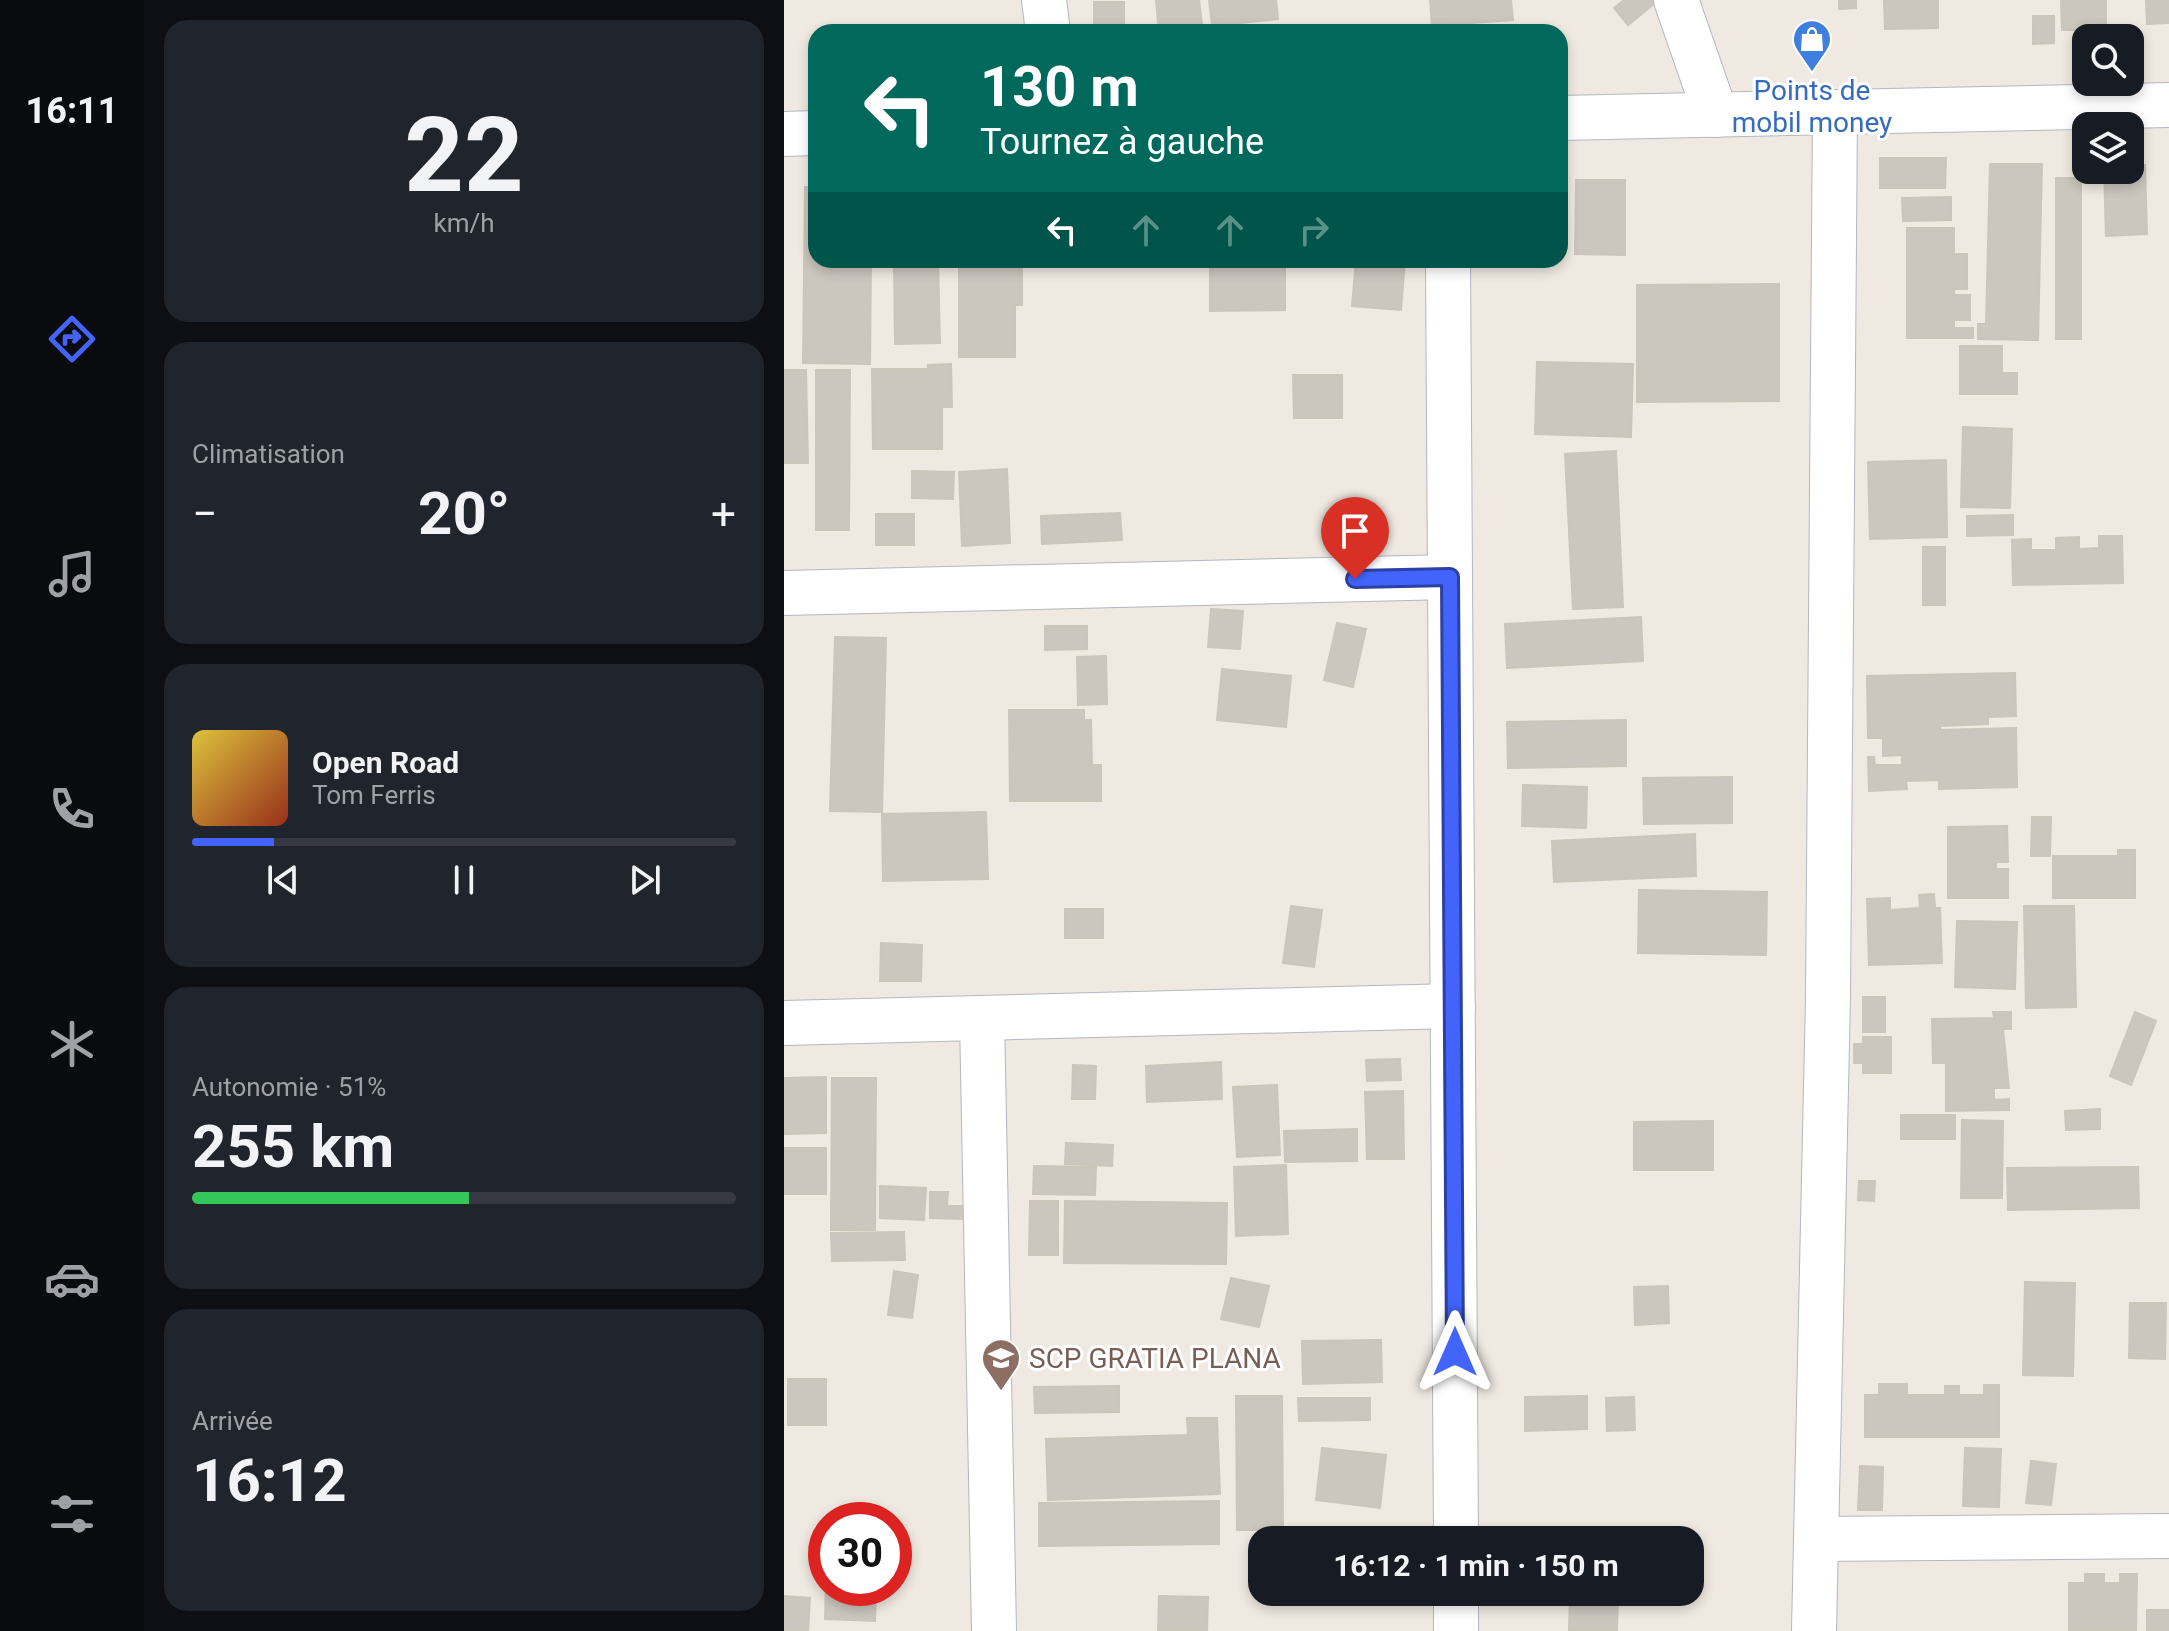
<!DOCTYPE html>
<html lang="fr">
<head>
<meta charset="utf-8">
<style>
  :root { --surface:#171b24; --page:#20242c; --text:#f1f3f6; --muted:#9ea1a6; --line:#363941; --accent:#4264fb }
  body { margin:0; font-family:Roboto,sans-serif; background:var(--page); color:var(--text); height:100vh; display:flex; flex-direction:column; font-size:30px; white-space:nowrap }
  * { box-sizing:border-box; margin:0 }
  p { font-size:26px; color:var(--muted) }
  .icon { flex:none; width:44px; height:44px; fill:none; stroke:currentColor; stroke-width:2; stroke-linecap:round; stroke-linejoin:round }
  .map { position:relative; flex:1; overflow:hidden }
  .sheet { display:flex; flex-direction:column; gap:20px; padding:20px; background:#0d0f14; width:640px }
  .sheet>* { flex:none }
  .hud { position:absolute; left:24px; top:24px; width:760px; height:244px; border-radius:24px; box-shadow:0 4px 12px #0003; background:#00695c; color:#fff; overflow:hidden }
  .tools { position:absolute; left:1288px; top:24px; display:grid; gap:16px }
  .tools a { display:grid; place-items:center; width:72px; height:72px; border-radius:16px; background:var(--surface); box-shadow:0 4px 12px #0003; font-size:40px }
  .speed { position:absolute; left:24px; top:1502px; display:flex; gap:16px; font-size:40px; font-weight:700; text-align:center }
  .speed>* { display:grid; place-content:center; width:104px; height:104px; border-radius:50%; background:var(--surface); box-shadow:0 4px 12px #0003; line-height:1 }
  .speed .limit { border:12px solid #d22; background:#fff; color:#111 }
  .pin { position:absolute; display:grid; place-items:center; width:68px; height:68px; color:#fff; margin:-82px -34px; border-radius:50% 50% 50% 0; rotate:-45deg; box-shadow:0 0 8px #0007 }
  .pin .icon { rotate:45deg }
  .me { position:absolute; width:88px; margin:-44px; rotate:0deg; stroke-linejoin:round; filter:drop-shadow(0 0 6px #0008) }
  .turn { display:flex; align-items:center; gap:28px; height:168px; padding:0 40px; font-size:36px }
  .turn .icon { width:104px; height:104px; stroke-width:2.5 }
  .turn b { display:block; font-size:56px; line-height:68px }
  .lanes { display:flex; align-items:center; height:76px; padding:0 40px; background:#0003; justify-content:center; gap:40px; direction:ltr }
  .lanes .off { opacity:.35 }
  .big { font-size:60px; font-weight:700; line-height:1.1 }
  .sheet .widget { flex:1; display:flex; flex-direction:column; justify-content:center; gap:12px; min-width:0; padding:0 28px; border-radius:24px; background:var(--page) }
  .sheet .dial { align-items:center; gap:0 }
  .dial b { font-size:104px; line-height:1 }
  .song { display:flex; align-items:center; gap:24px }
  .cover { width:96px; height:96px; border-radius:12px; background:linear-gradient(135deg,hsl(50 70% 55%),hsl(10 70% 35%)) }
  .played { height:8px; border-radius:4px; background:linear-gradient(90deg,var(--accent) 15%,var(--line) 15%) }
  .keys { display:flex; justify-content:space-around; direction:ltr }
  .heat { display:flex; justify-content:space-between; align-items:center; font-size:44px; direction:ltr }
  .charge { height:12px; border-radius:6px; background:linear-gradient(90deg,#34c759 51%,var(--line) 0) }
  .trip { position:absolute; left:464px; top:1526px; width:456px; height:80px; border-radius:24px; background:var(--surface); box-shadow:0 4px 12px #0003; font-weight:700; line-height:80px; text-align:center }
  main { display:flex; flex:1; min-height:0 }
  .tab-bar { display:flex; flex-direction:column; width:144px; justify-content:space-around; align-items:center; background:#090b0e; color:var(--muted) }
  .tab-bar .icon { width:56px; height:56px }
  .tab-bar .current { color:var(--accent) }
  .tab-bar b { font-size:36px; color:var(--text) }
  .map>svg:first-child { display:block }
  .building { fill:#cbc7bf; stroke:#cbc5ba; stroke-width:2 }
  .lines { fill:none; stroke-linecap:round; stroke-linejoin:round }
  .minor-casing { stroke:#b4b7c1; stroke-width:46 }
  .minor { stroke:#fff; stroke-width:44 }
  .route-casing { stroke:#2b41a3; stroke-width:20 }
  .route { stroke:#4264fb; stroke-width:14 }
  .labels { text-anchor:middle; stroke-width:6; stroke-linejoin:round; paint-order:stroke }
  .shop-label { font-size:28px; fill:#366cbe; stroke:#fff }
  .education-label { font-size:28px; fill:#785e54; stroke:#fff; text-anchor:start }
</style>
</head>
<body>
<main>
<nav class="tab-bar">
<b>16:11</b>
<svg class="icon current" aria-label="directions" viewBox="0 0 24 24"><path d="M12 3l9 9-9 9-9-9zM9 14v-3h6M13 9l2 2-2 2"/></svg>
<svg class="icon" aria-label="music" viewBox="0 0 24 24"><path d="M9 18V5l10-2v13"/><circle cx="6" cy="18" r="3"/><circle cx="16" cy="16" r="3"/></svg>
<svg class="icon" aria-label="phone" viewBox="0 0 24 24"><path d="M5 4h4l2 5-3 2q2 4 5 5l2-3 5 2v4C11 20 4 13 5 4z"/></svg>
<svg class="icon" aria-label="climate" viewBox="0 0 24 24"><path d="M12 3v18M4 7l16 10M4 17L20 7"/></svg>
<svg class="icon" aria-label="car" viewBox="0 0 24 24"><path d="M5 17H2v-5l4-1 3-4h7l3 4 3 1v5h-3M9 17h6M6 11h13"/><circle cx="7" cy="17" r="2"/><circle cx="17" cy="17" r="2"/></svg>
<svg class="icon" aria-label="filters" viewBox="0 0 24 24"><path d="M4 7h16M4 17h16"/><circle cx="9" cy="7" r="2"/><circle cx="15" cy="17" r="2"/></svg>
</nav>
<section class="sheet">
<div class="widget dial"><b>22</b><p>km/h</p></div>
<div class="widget"><p>Climatisation</p>
<div class="heat"><a>−</a><b class="big">20°</b><a>+</a></div>
</div>
<div class="widget">
<div class="song"><i class="cover"></i><div><b>Open Road</b><p>Tom Ferris</p></div></div>
<div class="played"></div>
<div class="keys"><svg class="icon" aria-label="previous" viewBox="0 0 24 24"><path d="M18 5L8 12l10 7zM5 5v14"/></svg><svg class="icon" aria-label="pause" viewBox="0 0 24 24"><path d="M8 5v14M16 5v14"/></svg><svg class="icon" aria-label="next" viewBox="0 0 24 24"><path d="M6 5l10 7-10 7zM19 5v14"/></svg></div>
</div>
<div class="widget"><p>Autonomie · 51%</p><b class="big">255 km</b><div class="charge"></div></div>
<div class="widget"><p>Arrivée</p><b class="big">16:12</b></div>
</section>
<div class="map">
<svg width="1385" height="1631" viewBox="0 0 1385 1631">
  <rect width="100%" height="100%" fill="#efe9e1"/>
  <g class="building">
    <path d="M372,0H415L419,32H375Z"/>
    <path d="M425,0H492L494,19L428,26Z"/>
    <path d="M646,0H727L729,20L648,26Z"/>
    <path d="M840,0H869L871,3L844,25L830,8Z"/>
    <path d="M1055,0H1072V8L1055,9Z"/>
    <path d="M1100,0H1154V28L1101,29Z"/>
    <path d="M1277,0H1322V30H1278Z"/>
    <path d="M1362,0H1385V23L1363,24Z"/>
    <rect x="310" y="2" width="30" height="30"/>
    <path d="M1249,16H1270V43L1249,44Z"/>
    <path d="M1096,158H1162L1161,188H1096Z"/>
    <path d="M1206,164H1258L1254,340L1194,339V324H1202Z"/>
    <path d="M1346,165H1361L1363,234L1322,236L1320,170H1346Z"/>
    <rect x="1272" y="178" width="25" height="161"/>
    <path d="M792,180H841V255L791,254Z"/>
    <path d="M21,187H32V260H87L86,364L19,363Z"/>
    <path d="M1167,197V220L1119,221L1118,198Z"/>
    <path d="M1123,228H1170V254H1183V289H1170V295H1186V320H1170V328H1189V338H1123Z"/>
    <path d="M154,260L156,343L111,344L110,261Z"/>
    <path d="M426,260H501V310L426,311Z"/>
    <path d="M572,260H621L617,310L568,306Z"/>
    <path d="M175,269H238V305H231V357H175Z"/>
    <path d="M995,284V401L853,402V285Z"/>
    <path d="M1176,346H1218V373H1233V394H1176Z"/>
    <path d="M753,362L849,364L847,437L751,434Z"/>
    <path d="M167,364L168,407H158V449H89L88,369H144V365Z"/>
    <path d="M0,370H22L24,463H0Z"/>
    <path d="M32,370H66L65,530H32Z"/>
    <path d="M509,375H558V418H510Z"/>
    <path d="M1179,427L1228,429L1226,508L1177,507Z"/>
    <path d="M832,451L839,607L789,609L781,454Z"/>
    <path d="M1162,460L1163,537L1086,539L1084,462Z"/>
    <path d="M223,469L226,543L178,546L175,472Z"/>
    <path d="M128,471L170,472L169,499L128,498Z"/>
    <path d="M336,513L338,540L258,544L257,516Z"/>
    <rect x="92" y="514" width="38" height="31"/>
    <path d="M1229,515V535L1183,536V516Z"/>
    <path d="M1315,536H1338L1339,583L1229,585L1228,540L1247,539V550H1272V538L1295,537V549L1315,548Z"/>
    <rect x="1139" y="547" width="22" height="58"/>
    <path d="M427,609L459,611L456,649L424,647Z"/>
    <path d="M857,617L859,661L723,668L721,624Z"/>
    <path d="M553,623L582,629L569,687L540,680Z"/>
    <path d="M261,626H303V649L261,650Z"/>
    <path d="M51,637L102,638L98,812L46,811Z"/>
    <path d="M322,656L323,704L294,705L293,657Z"/>
    <path d="M438,669L507,676L502,727L433,720Z"/>
    <path d="M1231,673L1232,716L1204,717V724L1156,726V730L1232,728L1233,787L1155,789V780L1122,781L1123,789L1085,791L1084,757H1090L1091,765H1118V755L1099,756V738H1084L1083,676Z"/>
    <path d="M225,710H300V720H307L308,765H317V801H226Z"/>
    <path d="M842,720V766L724,768L723,722Z"/>
    <path d="M948,777V823L860,824L859,778Z"/>
    <path d="M739,785L803,787L802,828L738,826Z"/>
    <path d="M202,812L204,879L99,881L98,814Z"/>
    <path d="M1248,817H1267L1266,856H1247Z"/>
    <path d="M1223,826L1224,862H1212V869H1224V898H1164V827Z"/>
    <path d="M911,834L912,876L770,882L768,841Z"/>
    <path d="M1334,850H1351V898H1269V856H1334Z"/>
    <path d="M855,890L983,892L982,955L854,953Z"/>
    <path d="M1150,894L1151,908H1156L1158,963L1085,965L1083,899L1106,898V910L1136,908L1135,895Z"/>
    <path d="M507,906L538,910L530,967L499,963Z"/>
    <path d="M1240,906H1290L1292,1007L1242,1008Z"/>
    <rect x="281" y="909" width="38" height="29"/>
    <path d="M1173,921L1233,922L1231,989L1171,987Z"/>
    <path d="M97,943L138,945L137,981H96Z"/>
    <rect x="1079" y="997" width="22" height="35"/>
    <path d="M1209,1012H1227V1029H1219L1225,1088H1210V1100L1225,1099V1110L1162,1111V1063H1149L1148,1019L1210,1018Z"/>
    <path d="M1351,1012L1372,1021L1347,1085L1326,1076Z"/>
    <path d="M1079,1037H1107V1073H1079V1063H1070V1044H1079Z"/>
    <path d="M616,1059L617,1080L583,1081L582,1060Z"/>
    <path d="M437,1062L438,1099L363,1102L362,1066Z"/>
    <path d="M289,1065L312,1066L311,1099H288Z"/>
    <path d="M42,1077V1133L0,1134V1078Z"/>
    <path d="M48,1078H92L91,1230H47Z"/>
    <path d="M493,1085L496,1155L453,1157L449,1087Z"/>
    <path d="M619,1091L620,1159H583L581,1092Z"/>
    <path d="M1316,1109V1129L1282,1130L1281,1111Z"/>
    <rect x="1117" y="1115" width="54" height="24"/>
    <path d="M1178,1120L1219,1121L1218,1198H1177Z"/>
    <path d="M929,1121V1170H850V1122Z"/>
    <path d="M573,1129V1161L501,1162L500,1131Z"/>
    <path d="M282,1143L329,1145L328,1166L281,1164Z"/>
    <rect x="0" y="1148" width="42" height="46"/>
    <path d="M502,1165L504,1234L452,1236L450,1167Z"/>
    <path d="M250,1166L312,1167L311,1195L249,1194Z"/>
    <path d="M1354,1167L1355,1208L1224,1210L1223,1168Z"/>
    <path d="M1075,1181H1091L1090,1201L1074,1200Z"/>
    <path d="M96,1186L142,1188L140,1220L96,1218Z"/>
    <path d="M146,1192H164L163,1206H183V1219L146,1218Z"/>
    <path d="M246,1201H274V1255H245Z"/>
    <path d="M281,1201L443,1203L442,1264L280,1263Z"/>
    <path d="M120,1232L121,1260L48,1261L47,1233Z"/>
    <path d="M110,1271L134,1275L128,1318L104,1315Z"/>
    <path d="M447,1278L485,1286L475,1327L437,1319Z"/>
    <path d="M1241,1282L1291,1283L1289,1376L1239,1375Z"/>
    <path d="M884,1286L885,1323L851,1325L850,1287Z"/>
    <path d="M1346,1303H1382L1381,1359L1345,1358Z"/>
    <path d="M597,1340L598,1382L519,1384L518,1341Z"/>
    <rect x="4" y="1379" width="38" height="46"/>
    <path d="M1095,1384H1123V1395H1161V1386H1175V1395H1200V1385H1215V1437H1081V1395H1095Z"/>
    <path d="M335,1386V1412L251,1413L250,1387Z"/>
    <path d="M452,1396H498L499,1530H453Z"/>
    <path d="M803,1396V1429L741,1431V1397Z"/>
    <path d="M850,1397L851,1430L823,1431L822,1398Z"/>
    <path d="M514,1398H586V1420L515,1421Z"/>
    <path d="M403,1418H433L436,1494L264,1500L262,1439L404,1435Z"/>
    <path d="M538,1448L602,1455L596,1508L532,1500Z"/>
    <path d="M1181,1448L1217,1449L1215,1507L1179,1506Z"/>
    <path d="M1247,1461L1272,1464L1267,1505L1242,1503Z"/>
    <path d="M1076,1466L1099,1467L1098,1510H1074Z"/>
    <path d="M435,1501V1544L255,1546V1503Z"/>
    <path d="M704,1532H737L738,1540H704Z"/>
    <path d="M1301,1574H1320V1583H1336V1574H1353L1352,1631H1285V1583H1301Z"/>
    <path d="M42,1583V1588H92L91,1621L41,1619Z"/>
    <path d="M786,1595L834,1597L833,1631H785Z"/>
    <path d="M0,1596L26,1598L24,1631H0Z"/>
    <path d="M375,1596L424,1597L423,1631H374Z"/>
    <rect x="1363" y="1610" width="22" height="21"/>
  </g>
  <g class="lines">
    <g class="minor-casing">
      <g id="minor">
        <path d="M260,0L264,32"/>
        <path d="M892,0L932,115"/>
        <path d="M776,118L1385,105"/>
        <path d="M0,134L32,133"/>
        <path d="M664,260L672,1540"/>
        <path d="M0,593L666,577"/>
        <path d="M198,1018L210,1631"/>
        <path d="M0,1023L669,1006"/>
        <path d="M1032,1539L1385,1536"/>
        <path d="M672,1592V1631"/>
        <path d="M1030,1631L1044,997L1051,112"/>
      </g>
    </g>
    <use href="#minor" class="minor"/>
  </g>
  <g class="lines">
    <g class="route-casing">
      <path id="route" d="M571,579L666,577L671,1352"/>
    </g>
    <use href="#route" class="route"/>
  </g>
  <defs>
    <g id="shop-pin" transform="scale(2)"><path d="M0 17L-7.5 6A9.5 9.5 0 1 1 7.5 6Z" fill="#3f7fe0" stroke="#fff"/><path d="M-5-2.5h2.3a2.7 3.5 0 0 1 5.4 0H5L5.5 6h-11ZM-1.5-2.5h3a1.5 2.3 0 0 0-3 0Z" fill="#fff"/></g>
    <g id="school-pin" transform="scale(2)"><path d="M0 17L-7.5 6A9.5 9.5 0 1 1 7.5 6Z" fill="#8d6e63" stroke="#fff"/><path d="M0-5L7-2L0 1L-7-2ZM-4 1L0 2.5L4 1V4Q0 6-4 4Z" fill="#fff"/></g>
  </defs>
  <g fill-rule="evenodd">
    <use href="#shop-pin" x="1028" y="39"/>
    <use href="#school-pin" x="217" y="1358"/>
  </g>
  <g class="labels">
    <g class="shop-label">
      <text x="1028" y="100">Points de<tspan x="1028" dy="32">mobil money</tspan></text>
    </g>
    <g class="education-label">
      <text x="245" y="1368">SCP GRATIA PLANA</text>
    </g>
  </g>
</svg>
<div class="tools">
<a><svg class="icon" aria-label="search" viewBox="0 0 24 24"><circle cx="10" cy="10" r="6"/><path d="M15 15l6 6"/></svg></a>
<a><svg class="icon" aria-label="layers" viewBox="0 0 24 24"><path d="M12 4l9 5-9 5-9-5zM3 14l9 5 9-5"/></svg></a>
</div>
<div class="speed"><div class="limit">30</div></div>
<div class="pin" style="left:571px;top:579px;background:#d93025"><svg class="icon" aria-label="arrive" viewBox="0 0 24 24"><path d="M6 21V4h12l-3 4 3 4H6"/></svg></div>
<svg class="me" style="left:671px;top:1352px" viewBox="-20 -20 40 40"><path d="M0-17L14 15 0 8-14 15z" fill="#4264fb" stroke="#fff" stroke-width="4"/></svg>
<div class="trip">16:12 · 1 min · 150 m</div>
<div class="hud">
<div class="turn"><svg class="icon" aria-label="left" viewBox="0 0 24 24"><path d="M17 20v-9H6M10 6l-5 5 5 5"/></svg><div><b>130 m</b>Tournez à gauche</div></div>
<div class="lanes"><svg class="icon" aria-label="left" viewBox="0 0 24 24"><path d="M17 20v-9H6M10 6l-5 5 5 5"/></svg><svg class="icon off" aria-label="ahead" viewBox="0 0 24 24"><path d="M12 20V5M6 11l6-6 6 6"/></svg><svg class="icon off" aria-label="ahead" viewBox="0 0 24 24"><path d="M12 20V5M6 11l6-6 6 6"/></svg><svg class="icon off" aria-label="right" viewBox="0 0 24 24"><path d="M7 20v-9h11M14 6l5 5-5 5"/></svg></div>
</div>
</div>
</main>
</body>
</html>
